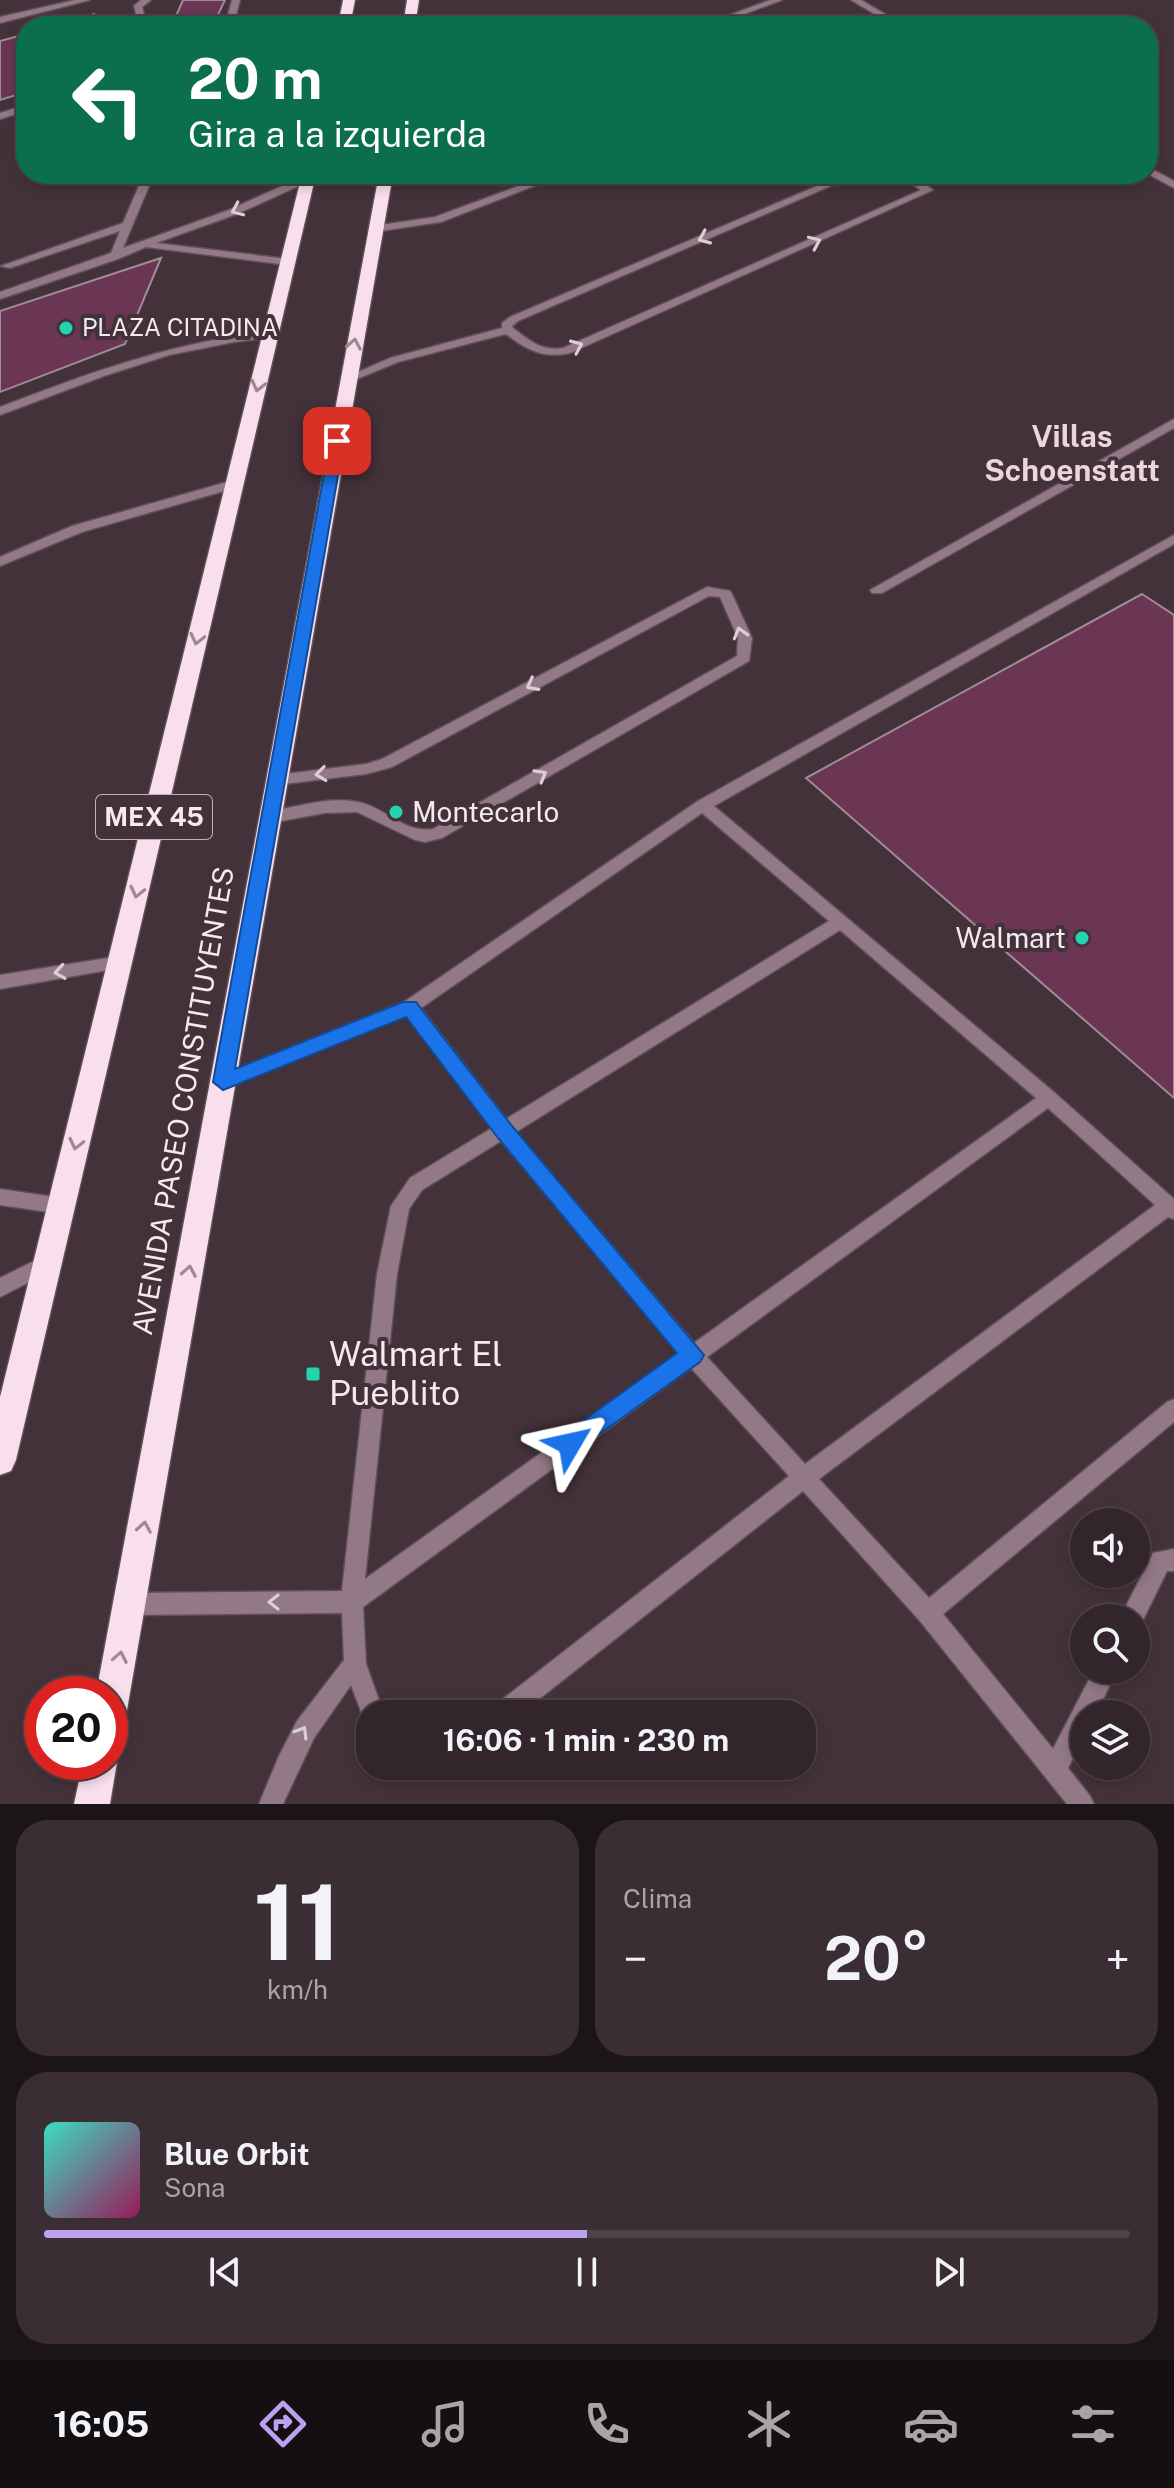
<!DOCTYPE html>
<html lang="es">
<head>
<meta charset="utf-8">
<style>
  :root { --surface:#32262c; --page:#3a2e34; --text:#f1f3f6; --muted:#a8a5a9; --line:#4d4348; --accent:#bca0f2 }
  body { margin:0; font-family:"Public Sans",sans-serif; background:var(--page); color:var(--text); height:100vh; display:flex; flex-direction:column; font-size:30px; white-space:nowrap }
  * { box-sizing:border-box; margin:0 }
  p { font-size:26px; color:var(--muted) }
  .icon { flex:none; width:44px; height:44px; fill:none; stroke:currentColor; stroke-width:2; stroke-linecap:round; stroke-linejoin:round }
  .map { position:relative; height:1804px; overflow:hidden }
  .details { display:flex; flex-direction:column; gap:16px; padding:16px; background:#1c1518; flex:1 }
  .details>* { flex:none }
  .banner { position:absolute; left:16px; top:16px; width:1142px; height:168px; border-radius:32px; box-shadow:0 4px 12px #0003,0 0 0 2px var(--line); background:#0b6e4f; color:#fff; overflow:hidden }
  .controls { position:absolute; left:1070px; top:1508px; display:grid; gap:16px }
  .controls a { display:grid; place-items:center; width:80px; height:80px; border-radius:50%; background:var(--surface); box-shadow:0 4px 12px #0003,0 0 0 2px var(--line); font-size:40px }
  .speed { position:absolute; left:24px; top:1676px; display:flex; gap:16px; font-size:40px; font-weight:700; text-align:center }
  .speed>* { display:grid; place-content:center; width:104px; height:104px; border-radius:50%; background:var(--surface); box-shadow:0 4px 12px #0003,0 0 0 2px var(--line); line-height:1 }
  .speed .limit { border:12px solid #d22; background:#fff; color:#111 }
  .pin { position:absolute; display:grid; place-items:center; width:68px; height:68px; color:#fff; margin:-34px; border-radius:16px; box-shadow:0 4px 12px #0006 }
  .me { position:absolute; width:88px; margin:-44px; rotate:54deg; stroke-linejoin:round; filter:drop-shadow(0 0 6px #0008) }
  .turn { display:flex; align-items:center; gap:28px; height:168px; padding:0 40px; font-size:36px }
  .turn .icon { width:104px; height:104px; stroke-width:2.5 }
  .turn b { display:block; font-size:56px; line-height:68px }
  .big { font-size:60px; font-weight:700; line-height:1.1 }
  .details .card { flex:1; display:flex; flex-direction:column; justify-content:center; gap:12px; min-width:0; padding:0 28px; border-radius:32px; background:var(--page) }
  .details .dial { align-items:center; gap:0 }
  .dial b { font-size:104px; line-height:1 }
  .song { display:flex; align-items:center; gap:24px }
  .cover { width:96px; height:96px; border-radius:12px; background:linear-gradient(135deg,hsl(170 70% 55%),hsl(330 70% 35%)) }
  .played { height:8px; border-radius:4px; background:linear-gradient(90deg,var(--accent) 50%,var(--line) 50%) }
  .keys { display:flex; justify-content:space-around; direction:ltr }
  .heat { display:flex; justify-content:space-between; align-items:center; font-size:44px; direction:ltr }
  .details .tiles { flex:1; display:grid; gap:16px; grid-template-columns:1fr 1fr }
  .card:last-child { grid-column:span 2 }
  .trip { position:absolute; left:356px; top:1700px; width:460px; height:80px; border-radius:32px; background:var(--surface); box-shadow:0 4px 12px #0003,0 0 0 2px var(--line); font-weight:700; line-height:80px; text-align:center }
  .menu { display:flex; height:128px; justify-content:space-around; align-items:center; background:#140f12; color:var(--muted) }
  .menu .icon { width:56px; height:56px }
  .menu .on { color:var(--accent) }
  .menu b { font-size:36px; color:var(--text) }
  .map>svg:first-child { display:block }
  .building { fill:#6b3653; stroke:#9f8b95; stroke-width:2 }
  .lines { fill:none; stroke-linecap:round; stroke-linejoin:round }
  .lane-casing { stroke:#5f4f57; stroke-width:3 }
  .street-casing { stroke:#5f4f57; stroke-width:3 }
  .highway-casing { stroke:#5f4f57; stroke-width:3 }
  .lane { fill:#937885; fill-rule:evenodd }
  .street { fill:#937885; fill-rule:evenodd }
  .highway { fill:#f9deeb; fill-rule:evenodd }
  .oneway { stroke:#dcced4 }
  .oneway2 { stroke:#9e8892 }
  .route { fill:#1a73e8; stroke:#114b97; stroke-width:2 }
  .poi-dot { fill:#23d5af; stroke:#43323a; stroke-width:3 }
  .labels { text-anchor:middle; stroke-width:8; stroke-linejoin:round; paint-order:stroke }
  .far-poi-label { font-size:24px; fill:#f5eaef; stroke:#43323a; text-anchor:start }
  .shield { fill:#43323a; stroke:#c0b3b9; stroke-width:2 }
  .shield-label { font-size:26px; font-weight:bold; fill:#f5eaef }
  .poi-label { font-size:28px; fill:#f5eaef; stroke:#43323a; text-anchor:start }
  .street-label { font-size:28px; fill:#f5eaef; stroke:#43323a }
  .far-district-label { font-size:30px; font-weight:bold; fill:#ebd5df; stroke:#43323a }
  .near-poi-label { font-size:34px; fill:#f5eaef; stroke:#43323a; text-anchor:start }
</style>
</head>
<body>
<div class="map">
<svg width="1174" height="1804" viewBox="0 0 1174 1804">
  <rect width="100%" height="100%" fill="#43323a"/>
  <g class="building">
    <path d="M183,0H225L213,25H172Z"/>
    <path d="M94,14L111,26H53Z"/>
    <path d="M26,34V92L0,100V41Z"/>
    <path d="M161,258L125,344L0,392V311Z"/>
    <path d="M1142,594L1174,615V1098L806,778Z"/>
  </g>
  <g class="lines">
    <g class="lane-casing">
      <g id="lane">
        <path d="M141,0H151L142,7L147,26H139L134,6Z"/>
        <path d="M232,0H240L233,26H225Z"/>
        <path d="M770,0H782L712,26H700Z"/>
        <path d="M345,18L349,21L348,23L328,26Z"/>
        <path d="M26,105V111L0,119V113Z"/>
        <path d="M144,174H154L123,248L229,210L304,176H312V180L237,214L156,243L288,259L293,262L288,265L146,247L118,259L0,299V292L111,253L120,231L10,268L1,266L123,223Z"/>
        <path d="M551,174H565L441,222L374,232L369,229L374,226L435,217Z"/>
        <path d="M845,174H858L518,321L512,326L513,328C529,340 542,352 563,348L921,190L898,174H910L933,190L570,353C543,359 527,350 506,334L398,362L352,381L342,379L390,358L502,328V323L510,317Z"/>
        <path d="M270,332L276,335L274,337L234,342L169,355L104,376L0,415V407C89,373 175,341 270,332Z"/>
        <path d="M1174,535V544L714,806L1055,1093L1174,1199V1219L1168,1217L819,1479L929,1598L1167,1402L1174,1399V1422L943,1614L1053,1749L1094,1670H1117L1096,1714H1084V1737L1068,1768L1090,1796L1094,1804H1067L920,1621L803,1491L520,1714H491L494,1706L789,1476L691,1368L363,1607L366,1664L384,1714H370V1724L365,1722L351,1685L314,1738L283,1804H259L279,1756L297,1721L344,1660L342,1613L130,1615L122,1612L119,1604L122,1596L130,1593L342,1591L377,1274L391,1206L410,1178L492,1128L407,1015L223,1089L217,1087L214,1082L217,1077L404,1002L698,801ZM702,813L829,921L506,1119L421,1008ZM840,930L1036,1098L694,1343L516,1132ZM1048,1108L1155,1205L805,1464L707,1357ZM501,1141L679,1354L365,1579L397,1274L409,1209L422,1190Z"/>
        <path d="M707,587L730,591L732,594L752,638L749,661L442,838L425,842L415,840L357,812L325,813L270,823L262,817L270,811C298,807 329,796 358,802C385,807 405,834 433,829L737,656L738,638L720,597L709,596L392,767L366,774L276,785L269,780L276,775L366,764L382,759Z"/>
        <path d="M120,956L126,957L128,962L126,967L0,989V975Z"/>
        <path d="M0,1189L62,1198L69,1200L71,1206L69,1212L62,1214L0,1205Z"/>
        <path d="M46,1255L53,1258L56,1264L53,1270L0,1297V1278Z"/>
        <path d="M1174,1549V1571H1167L1140,1626L1136,1627V1618H1121L1124,1610L1153,1553Z"/>
      </g>
    </g>
    <g class="street-casing">
      <g id="street">
        <path d="M75,0H90L0,23V17Z"/>
        <path d="M851,0H861L905,26H895Z"/>
        <path d="M1148,167L1174,181V188L1148,174Z"/>
        <path d="M1174,419V428L882,593H872L870,590Z"/>
        <path d="M234,480L240,484L238,487L82,532L0,566V557L72,526Z"/>
      </g>
    </g>
    <g class="highway-casing">
      <g id="highway">
        <path d="M343,0H355L350,26H338Z"/>
        <path d="M407,0H419L415,26H403Z"/>
        <path d="M302,174H316L16,1460L11,1471L0,1475V1397Z"/>
        <path d="M379,174H393L127,1710L122,1722L110,1727V1694H96Z"/>
        <path d="M110,1749L117,1762L110,1804H74L83,1762H110Z"/>
      </g>
    </g>
    <use href="#lane" class="lane"/>
    <use href="#street" class="street"/>
    <use href="#highway" class="highway"/>
  </g>
  <defs><path id="oneway-chevron" d="M-2-3.5L2.5 0L-2 3.5" fill="none" stroke-width="1.6" stroke-linecap="round" stroke-linejoin="round" transform="scale(2)"/></defs>
  <g class="oneway">
    <use href="#oneway-chevron" transform="translate(237 210) rotate(156)"/>
    <use href="#oneway-chevron" transform="translate(704 238) rotate(157)"/>
    <use href="#oneway-chevron" transform="translate(815 242) rotate(-24)"/>
    <use href="#oneway-chevron" transform="translate(577 346) rotate(-23)"/>
    <use href="#oneway-chevron" transform="translate(740 633) rotate(-106)"/>
    <use href="#oneway-chevron" transform="translate(532 685) rotate(152)"/>
    <use href="#oneway-chevron" transform="translate(321 774) rotate(173)"/>
    <use href="#oneway-chevron" transform="translate(541 775) rotate(-30)"/>
    <use href="#oneway-chevron" transform="translate(60 972) rotate(171)"/>
    <use href="#oneway-chevron" transform="translate(274 1602) rotate(180)"/>
    <use href="#oneway-chevron" transform="translate(302 1732) rotate(-59)"/>
  </g>
  <g class="oneway2">
    <use href="#oneway-chevron" transform="translate(354 344) rotate(-80)"/>
    <use href="#oneway-chevron" transform="translate(258 386) rotate(104)"/>
    <use href="#oneway-chevron" transform="translate(197 639) rotate(103)"/>
    <use href="#oneway-chevron" transform="translate(137 892) rotate(103)"/>
    <use href="#oneway-chevron" transform="translate(76 1144) rotate(103)"/>
    <use href="#oneway-chevron" transform="translate(189 1271) rotate(-80)"/>
    <use href="#oneway-chevron" transform="translate(144 1527) rotate(-80)"/>
    <use href="#oneway-chevron" transform="translate(120 1657) rotate(-79)"/>
  </g>
  <path class="route" d="M337,436L344,441L235,1069L403,1002H416L512,1126L704,1355L700,1362L570,1455L562,1452L558,1444L562,1436L677,1353L498,1138L406,1017L223,1090L213,1082L330,441Z"/>
  <g class="poi-dot">
    <circle cx="66" cy="328" r="8"/>
    <circle cx="396" cy="812" r="8"/>
    <circle cx="1082" cy="938" r="8"/>
    <rect x="305" y="1366" width="16" height="16" rx="4"/>
  </g>
  <g class="labels">
    <g class="far-poi-label">
      <text x="82" y="336">PLAZA CITADINA</text>
    </g>
    <rect class="shield" x="96" y="795" width="116" height="44" rx="6"/>
    <g class="shield-label">
      <text x="154" y="826">MEX 45</text>
    </g>
    <g class="poi-label">
      <text x="412" y="822">Montecarlo</text>
      <text x="1066" y="948" text-anchor="end">Walmart</text>
    </g>
    <g class="street-label">
      <text transform="translate(183 1101) rotate(-80)" y="10">AVENIDA PASEO CONSTITUYENTES</text>
    </g>
    <g class="far-district-label">
      <text x="1072" y="447">Villas<tspan x="1072" dy="34">Schoenstatt</tspan></text>
    </g>
    <g class="near-poi-label">
      <text x="329" y="1366">Walmart El<tspan x="329" dy="39">Pueblito</tspan></text>
    </g>
  </g>
</svg>
<div class="controls">
<a><svg class="icon" aria-label="sound" viewBox="0 0 24 24"><path d="M4 9h4l5-4v14l-5-4H4zM17 9q2 3 0 6"/></svg></a>
<a><svg class="icon" aria-label="search" viewBox="0 0 24 24"><circle cx="10" cy="10" r="6"/><path d="M15 15l6 6"/></svg></a>
<a><svg class="icon" aria-label="layers" viewBox="0 0 24 24"><path d="M12 4l9 5-9 5-9-5zM3 14l9 5 9-5"/></svg></a>
</div>
<div class="speed"><div class="limit">20</div></div>
<div class="pin" style="left:337px;top:441px;background:#d93025"><svg class="icon" aria-label="arrive" viewBox="0 0 24 24"><path d="M6 21V4h12l-3 4 3 4H6"/></svg></div>
<svg class="me" style="left:570px;top:1444px" viewBox="-20 -20 40 40"><path d="M0-17L14 15 0 8-14 15z" fill="#1a73e8" stroke="#fff" stroke-width="4"/></svg>
<div class="trip">16:06 · 1 min · 230 m</div>
<div class="banner">
<div class="turn"><svg class="icon" aria-label="left" viewBox="0 0 24 24"><path d="M17 20v-9H6M10 6l-5 5 5 5"/></svg><div><b>20 m</b>Gira a la izquierda</div></div>
</div>
</div>
<section class="details">
<div class="tiles">
<div class="card dial"><b>11</b><p>km/h</p></div>
<div class="card"><p>Clima</p>
<div class="heat"><a>−</a><b class="big">20°</b><a>+</a></div>
</div>
<div class="card">
<div class="song"><i class="cover"></i><div><b>Blue Orbit</b><p>Sona</p></div></div>
<div class="played"></div>
<div class="keys"><svg class="icon" aria-label="previous" viewBox="0 0 24 24"><path d="M18 5L8 12l10 7zM5 5v14"/></svg><svg class="icon" aria-label="pause" viewBox="0 0 24 24"><path d="M8 5v14M16 5v14"/></svg><svg class="icon" aria-label="next" viewBox="0 0 24 24"><path d="M6 5l10 7-10 7zM19 5v14"/></svg></div>
</div>
</div>
</section>
<nav class="menu">
<b>16:05</b>
<svg class="icon on" aria-label="directions" viewBox="0 0 24 24"><path d="M12 3l9 9-9 9-9-9zM9 14v-3h6M13 9l2 2-2 2"/></svg>
<svg class="icon" aria-label="music" viewBox="0 0 24 24"><path d="M9 18V5l10-2v13"/><circle cx="6" cy="18" r="3"/><circle cx="16" cy="16" r="3"/></svg>
<svg class="icon" aria-label="phone" viewBox="0 0 24 24"><path d="M5 4h4l2 5-3 2q2 4 5 5l2-3 5 2v4C11 20 4 13 5 4z"/></svg>
<svg class="icon" aria-label="climate" viewBox="0 0 24 24"><path d="M12 3v18M4 7l16 10M4 17L20 7"/></svg>
<svg class="icon" aria-label="car" viewBox="0 0 24 24"><path d="M5 17H2v-5l4-1 3-4h7l3 4 3 1v5h-3M9 17h6M6 11h13"/><circle cx="7" cy="17" r="2"/><circle cx="17" cy="17" r="2"/></svg>
<svg class="icon" aria-label="filters" viewBox="0 0 24 24"><path d="M4 7h16M4 17h16"/><circle cx="9" cy="7" r="2"/><circle cx="15" cy="17" r="2"/></svg>
</nav>
</body>
</html>
